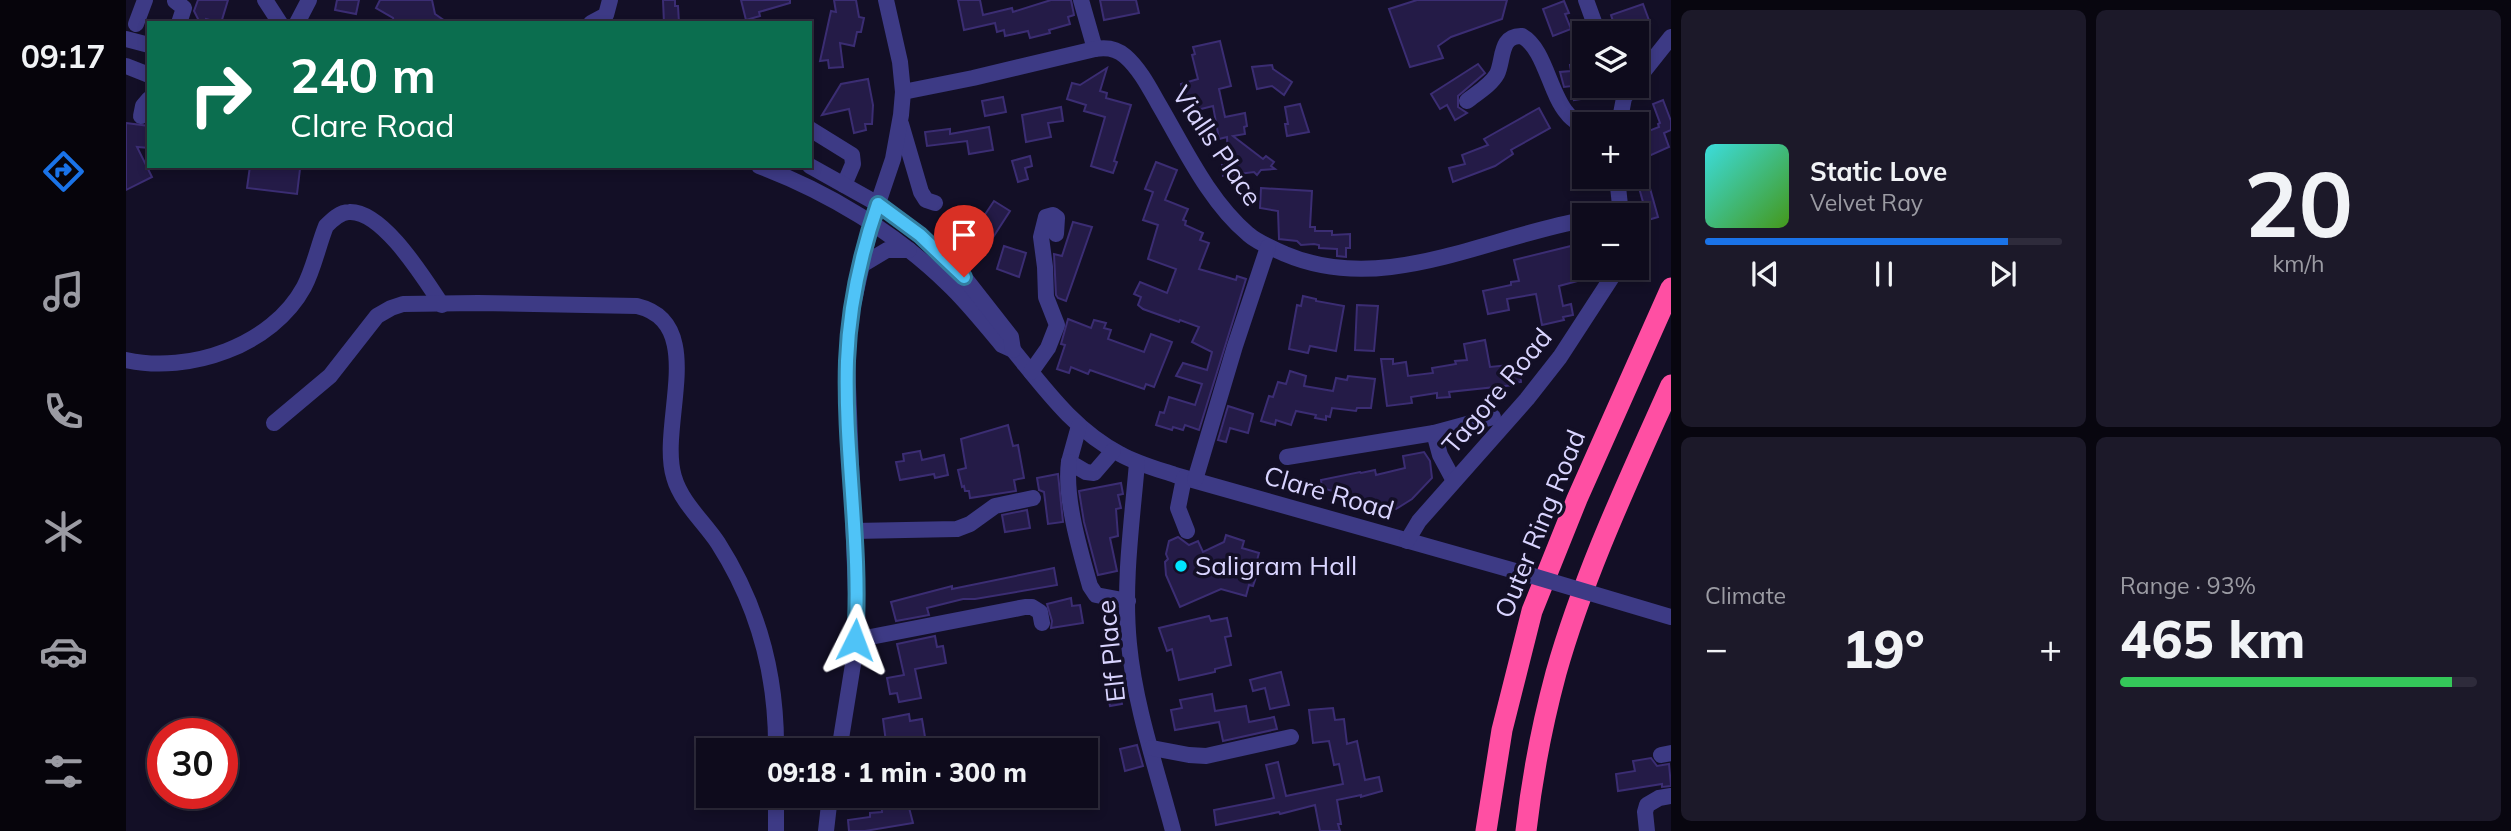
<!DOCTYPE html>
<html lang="en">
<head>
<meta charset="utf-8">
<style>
  :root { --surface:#0e0b1c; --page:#1c1929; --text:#f1f3f6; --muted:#9b9ba3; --line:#2e2b3b; --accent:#1a73e8 }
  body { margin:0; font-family:Mulish,sans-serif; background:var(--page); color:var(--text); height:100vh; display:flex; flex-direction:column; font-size:26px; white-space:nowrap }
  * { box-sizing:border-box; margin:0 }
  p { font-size:23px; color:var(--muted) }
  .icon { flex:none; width:38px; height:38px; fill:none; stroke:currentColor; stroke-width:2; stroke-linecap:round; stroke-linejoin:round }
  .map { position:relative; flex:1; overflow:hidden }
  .details { display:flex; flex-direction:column; gap:10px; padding:10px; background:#08060f; width:840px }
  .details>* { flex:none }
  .hud { position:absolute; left:21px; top:21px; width:665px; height:147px; border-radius:0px; box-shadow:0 4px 10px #0003,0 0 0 2px var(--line); background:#0b6e4f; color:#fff; overflow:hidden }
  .tools { position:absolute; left:1446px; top:21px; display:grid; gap:14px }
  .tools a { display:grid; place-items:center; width:77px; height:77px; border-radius:0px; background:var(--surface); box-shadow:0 4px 10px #0003,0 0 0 2px var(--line); font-size:35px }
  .speed { position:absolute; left:21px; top:718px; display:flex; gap:14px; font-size:35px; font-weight:700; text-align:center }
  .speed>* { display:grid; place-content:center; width:91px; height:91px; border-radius:50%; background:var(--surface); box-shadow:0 4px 10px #0003,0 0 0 2px var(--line); line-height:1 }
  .speed .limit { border:10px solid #d22; background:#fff; color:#111 }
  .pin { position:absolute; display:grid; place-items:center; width:60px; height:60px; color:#fff; margin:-72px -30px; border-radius:50% 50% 50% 0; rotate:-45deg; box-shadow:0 0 7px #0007 }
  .pin .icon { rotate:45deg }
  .me { position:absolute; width:77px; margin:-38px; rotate:3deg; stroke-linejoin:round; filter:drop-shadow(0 0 5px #0008) }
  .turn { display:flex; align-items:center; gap:24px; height:147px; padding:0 28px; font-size:32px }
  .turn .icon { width:91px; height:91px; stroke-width:2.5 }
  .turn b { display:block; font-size:49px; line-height:60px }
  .big { font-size:52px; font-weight:800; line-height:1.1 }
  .details .card { flex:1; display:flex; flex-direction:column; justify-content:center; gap:10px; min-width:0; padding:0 24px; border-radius:10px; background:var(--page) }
  .details .dial { align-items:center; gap:0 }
  .dial b { font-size:91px; line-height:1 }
  .song { display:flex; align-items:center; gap:21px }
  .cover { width:84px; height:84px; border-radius:10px; background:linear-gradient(135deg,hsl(180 70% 55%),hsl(100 70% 35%)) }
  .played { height:7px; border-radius:4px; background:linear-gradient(90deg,var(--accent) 85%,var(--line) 85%) }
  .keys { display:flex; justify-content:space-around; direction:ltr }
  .heat { display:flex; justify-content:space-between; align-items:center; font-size:38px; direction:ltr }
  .charge { height:10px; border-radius:5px; background:linear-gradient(90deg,#34c759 93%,var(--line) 0) }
  .details .tiles { flex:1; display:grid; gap:10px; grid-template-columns:repeat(2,1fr) }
  .trip { position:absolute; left:570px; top:738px; width:402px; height:70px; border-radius:0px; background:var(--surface); box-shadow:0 4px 10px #0003,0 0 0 2px var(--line); font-weight:800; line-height:70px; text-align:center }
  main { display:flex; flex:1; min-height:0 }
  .tabs { display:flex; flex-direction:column; width:126px; justify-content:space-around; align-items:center; background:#06040b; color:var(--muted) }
  .tabs .icon { width:49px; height:49px }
  .tabs .current { color:var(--accent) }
  .tabs b { font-size:32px; color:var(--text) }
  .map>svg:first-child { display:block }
  .building { fill:#241b47; stroke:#3b2d73; stroke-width:2 }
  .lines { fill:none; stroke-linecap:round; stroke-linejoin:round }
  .minor { stroke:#3d3a85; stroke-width:16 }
  .highway { stroke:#ff4fa3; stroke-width:21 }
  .minor-bridge { stroke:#3d3a85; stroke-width:16 }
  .route-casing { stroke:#337fa1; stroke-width:18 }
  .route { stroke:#4fc3f7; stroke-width:12 }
  .poi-dot { fill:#00e5ff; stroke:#130f26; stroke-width:2.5 }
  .labels { text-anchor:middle; stroke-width:7; stroke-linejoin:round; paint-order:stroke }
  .street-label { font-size:26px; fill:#d9d4ff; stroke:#130f26 }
  .poi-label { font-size:26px; fill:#d9d4ff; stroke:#130f26; text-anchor:start }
</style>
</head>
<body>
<main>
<nav class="tabs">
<b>09:17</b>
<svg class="icon current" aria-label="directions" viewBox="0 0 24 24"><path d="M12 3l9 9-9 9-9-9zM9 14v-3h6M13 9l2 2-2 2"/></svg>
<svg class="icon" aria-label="music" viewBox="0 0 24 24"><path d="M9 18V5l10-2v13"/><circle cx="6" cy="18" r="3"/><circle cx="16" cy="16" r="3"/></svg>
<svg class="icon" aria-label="phone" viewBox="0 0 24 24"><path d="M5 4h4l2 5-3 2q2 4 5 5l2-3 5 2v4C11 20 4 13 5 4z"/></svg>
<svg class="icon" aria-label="climate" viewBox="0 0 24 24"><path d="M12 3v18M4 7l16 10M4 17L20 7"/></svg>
<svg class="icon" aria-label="car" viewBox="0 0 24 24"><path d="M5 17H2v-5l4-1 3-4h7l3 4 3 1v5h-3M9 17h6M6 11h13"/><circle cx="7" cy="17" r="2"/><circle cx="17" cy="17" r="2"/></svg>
<svg class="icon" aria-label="filters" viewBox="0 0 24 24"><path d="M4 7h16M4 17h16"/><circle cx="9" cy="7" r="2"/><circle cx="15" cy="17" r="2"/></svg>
</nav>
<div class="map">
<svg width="1545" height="831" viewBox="0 0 1545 831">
  <rect width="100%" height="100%" fill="#130f26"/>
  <g class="building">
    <path d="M72,0H102L95,23L80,19L79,23L73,21L68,11Z"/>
    <path d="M211,0H233L230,14L209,10Z"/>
    <path d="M254,0H306L309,14L322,23H268L267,18L250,8Z"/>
    <path d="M537,0H549V6H552L553,23H538Z"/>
    <path d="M615,0H664V3L633,12L634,16L620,20Z"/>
    <path d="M708,0H730L733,17L738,18L735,32H731L728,46L714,43L717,67L703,68L702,60L694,61L705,11L710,12Z"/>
    <path d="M832,0H854L857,15L886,8L887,12L925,0H945L948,15L942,17L944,24L923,30L924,33L904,38L902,31L879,36L878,30L871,32L869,23L838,30Z"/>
    <path d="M974,0H1010L1013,13L978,20Z"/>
    <path d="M1291,0H1381L1376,19L1325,37L1312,46L1317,58L1284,67L1263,9Z"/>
    <path d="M1438,1L1443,13L1439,14L1445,29L1427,36L1417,9Z"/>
    <path d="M1517,4L1524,23L1501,33H1491L1485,15Z"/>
    <path d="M1094,41L1105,86L1093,89L1099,117L1119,113L1121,126L1118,127L1119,134L1107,136L1137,159L1140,156L1148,162L1145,166L1149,169L1135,170L1131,175L1128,172L1097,176L1096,165H1099L1102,158L1101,137L1093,139L1087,106L1067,111L1064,100L1058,101L1055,84L1072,79L1066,55L1069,54L1067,47Z"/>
    <path d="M1352,64L1359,73L1332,96V107L1341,113L1329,120L1321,105L1314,109L1305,94Z"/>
    <path d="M1458,64V86H1460L1462,98L1448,100L1446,86L1438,87L1434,72L1445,71L1444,65Z"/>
    <path d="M1146,65L1147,69L1166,82L1158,95L1146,86L1131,89L1126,67Z"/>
    <path d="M981,68L974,91L981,93L980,98L1005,105L988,161L991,162L987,173L965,166L979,117L958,111L960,105L941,99L946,83L954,85Z"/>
    <path d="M742,79L747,105L746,124H739L740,130L728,133L723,109L696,115L715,84Z"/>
    <path d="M877,97L880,112L859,116L856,101Z"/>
    <path d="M1537,100L1545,121V130L1538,133L1543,147L1523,156L1515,134L1533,127L1532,124L1534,123L1527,104Z"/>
    <path d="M1174,104L1183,132L1161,136L1159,124H1162L1159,107Z"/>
    <path d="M935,107L937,121L922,123L925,137L900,142L896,115Z"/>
    <path d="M1413,108L1424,128L1385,150L1387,154L1369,166L1327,182L1323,168L1339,164L1336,155L1362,145L1358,139Z"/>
    <path d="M0,123L23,126V148L11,147L26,177L0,190Z"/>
    <path d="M863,127L867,150L843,154L841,141L801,146L799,132L824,129V134Z"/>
    <path d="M904,156L906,166L899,168L902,179L892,182L886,161Z"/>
    <path d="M1030,162L1051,170L1039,200L1062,209L1057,220L1060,221L1059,225L1077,233L1074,240L1083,243L1073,269L1110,280L1111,276L1120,279L1073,430L1059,425L1057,430L1047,427L1046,430L1030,425L1034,412L1038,413L1043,397L1069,405L1076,384L1050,376L1057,363L1081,370L1086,352L1066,342L1073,327L1054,320L1053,322L1017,309L1012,305L1015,297L1008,294L1014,282L1041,293L1050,269L1022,259L1032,225L1017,220L1027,192L1019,189Z"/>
    <path d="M124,166L174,169L171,194L121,188Z"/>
    <path d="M1520,174L1532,217L1522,220L1510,177Z"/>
    <path d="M1135,188L1186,191L1184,227H1189V231H1206V235L1224,234V248H1220V257L1211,256V249L1193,248V245L1188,244L1175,245L1171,241L1153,239L1152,211L1134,208Z"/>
    <path d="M868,201L884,211L864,242L866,243L853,259L833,243L853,213L858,216Z"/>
    <path d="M947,222L966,227L940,301L932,298L930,295L928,254L936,256Z"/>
    <path d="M1453,244L1460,270L1457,271L1459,279L1433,286L1437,306L1445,304L1447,315L1437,317L1438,320L1416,325L1410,294L1381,299L1383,310L1362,314L1357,291L1385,285V282L1393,281L1388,260Z"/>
    <path d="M878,246L900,253L893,277L871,269Z"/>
    <path d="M1177,296L1190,299V301L1218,306L1210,351L1184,346L1182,353L1163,349L1171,305L1175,306Z"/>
    <path d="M1231,305L1252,306L1248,351L1229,350Z"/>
    <path d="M942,319L965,328L968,320L980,323L978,328L985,330L982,339L1018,352L1025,334L1046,342L1028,387L1020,384L1018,389L964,370L962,374L945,367L943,373L931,369L939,345L935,344Z"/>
    <path d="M1359,340L1364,367L1393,364L1395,382L1388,383V385L1323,392L1324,397L1311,398V393L1285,397L1286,403L1261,406L1255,359H1267V364L1280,362L1282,376L1307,373L1306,368L1330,364L1329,361L1341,360L1338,344Z"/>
    <path d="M1164,371L1180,376L1178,386L1207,391L1210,378L1221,380L1222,376L1249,379L1245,408H1231L1230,411L1206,408L1204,417L1200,416V420L1189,418L1190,415L1170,411L1165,425L1150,420L1149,425L1135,421L1143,396L1147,397L1152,382L1160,384Z"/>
    <path d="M1102,406L1127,414L1122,433L1104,428L1100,442L1092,440Z"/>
    <path d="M882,425L887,446L892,445L898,478L888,480L890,491L844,498L843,491H839L838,486L836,487L832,470L840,468L835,439Z"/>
    <path d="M794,451L796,460L818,455L822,475L809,478L808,474L774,480L770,462L778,461L777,454Z"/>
    <path d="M1298,452L1304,461L1306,478L1286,499L1270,509L1196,488L1195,480L1234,472L1235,473L1249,470L1250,475L1279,468L1277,456Z"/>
    <path d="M932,474L937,522L922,524L918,492L913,490L911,478Z"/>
    <path d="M995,483L997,494L992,495L995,508L990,509L992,536L984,538L991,571L972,575L958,522L953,491Z"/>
    <path d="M901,510L904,528L879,532L876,515Z"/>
    <path d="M1100,535L1118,541L1116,548L1133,553L1130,564L1134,565L1127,586L1123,585L1120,596L1095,589L1054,607L1040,575L1039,562L1042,559L1040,554L1043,541L1052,537L1063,545L1072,541L1077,552L1098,542Z"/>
    <path d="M928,568L931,585L849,599H837L801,608L803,615L770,621L765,602L826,586V589Z"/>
    <path d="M945,598L946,606L954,605L957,623L925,628L926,621L921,604Z"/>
    <path d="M1083,616L1085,621L1101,618L1105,636L1099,637L1105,665L1089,669V672L1053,680L1046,649L1041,651L1033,628Z"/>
    <path d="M809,636L811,647L817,646L820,663L789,669L795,698L773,702L771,693L764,694L761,678L778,675L771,644Z"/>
    <path d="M1155,672L1163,705L1144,709L1139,688L1127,691L1124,680Z"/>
    <path d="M991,674L996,704L984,706L978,676Z"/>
    <path d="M1086,694L1089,711L1120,706L1123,722L1148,717L1151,729L1097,741L1093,722L1049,730L1045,710L1056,708L1054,700Z"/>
    <path d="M1207,708L1209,720L1218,719L1221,744L1231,741L1239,780L1253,777L1256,791L1235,797V795L1211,800L1215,824H1212L1214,831H1194L1189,805L1154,814L1153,812L1090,825L1088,810L1148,798L1140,765L1152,762L1160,796L1217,784L1213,764L1208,765L1203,741L1187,743L1183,710Z"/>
    <path d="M783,714L784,721L796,719L800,743L761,750L757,719Z"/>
    <path d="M847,739L849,751H807V745Z"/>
    <path d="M1011,745L1017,766L999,771L994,749Z"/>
    <path d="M1525,758L1531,766L1543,764L1545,786L1536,787V784L1492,791L1490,774L1509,771L1507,761Z"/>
    <path d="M780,796L787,823L739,831H723L722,820L744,817V813L756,812L755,798Z"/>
  </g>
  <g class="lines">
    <g class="minor">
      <path d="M139,0L154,23"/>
      <path d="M955,0L969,49"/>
      <path d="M1460,0L1472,33"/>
      <path d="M49,1L58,8L53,23"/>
      <path d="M171,23L183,0"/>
      <path d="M465,23L480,15L484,0"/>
      <path d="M10,24L19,0"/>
      <path d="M0,39L23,45"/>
      <path d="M0,66L23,75"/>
      <path d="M1510,81L1545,37"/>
      <path d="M777,92L847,78L969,49C980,47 990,48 999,56C1013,68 1023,87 1032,103C1058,147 1082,200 1122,234C1132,243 1146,248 1159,254C1257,296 1360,237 1458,220"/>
      <path d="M1341,101C1351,93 1365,85 1371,74C1378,60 1373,35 1396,36C1419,49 1423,92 1441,113C1445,119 1452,123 1458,127"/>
      <path d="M15,116L17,106L23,99"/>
      <path d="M775,124L795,192L800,200L809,203"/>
      <path d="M1493,124L1498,98L1507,86"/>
      <path d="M684,129L726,155L727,164L718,185"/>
      <path d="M633,166C702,192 770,233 823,285C842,303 859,325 876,345L887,350C919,389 948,430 994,454C1012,464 1031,469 1049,475L1400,574"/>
      <path d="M684,166L752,204L794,235L838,277L885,337L887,350"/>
      <path d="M1491,177L1495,215"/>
      <path d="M736,265L761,250H783"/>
      <path d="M0,360C63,374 146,346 178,287C188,268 192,246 200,226C206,220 214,212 223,212C257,210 299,280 316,305"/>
      <path d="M905,372L922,348L931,325L920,297L919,267L915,237L920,217L927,215L931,218L930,234"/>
      <path d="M148,423L204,376L251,316L265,308L277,304L352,303L511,306C583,323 532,425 548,477C555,502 578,522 592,543C633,607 651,675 650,751"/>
      <path d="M953,426L943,462L960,472L968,473L987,451"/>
      <path d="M1308,433L1314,455L1328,481"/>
      <path d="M1161,457L1308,433L1367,417"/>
      <path d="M943,462C938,497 954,551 964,586L970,595L1002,601"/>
      <path d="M1011,463C1006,522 997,584 1003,644C1009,707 1031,770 1047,831"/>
      <path d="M1058,478L1052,508L1061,531"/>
      <path d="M1069,480L1109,346L1142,247"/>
      <path d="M728,531L831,529L844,524L869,506L907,498"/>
      <path d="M1281,541L1293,521L1401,399L1434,357L1488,274L1490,268"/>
      <path d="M729,640L899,607H906L914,612L916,623"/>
      <path d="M1026,748L1063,755L1080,756L1165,737"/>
      <path d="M713,751L728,658L731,619L721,361L725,314L745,224L767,159L775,115L777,92L774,62L760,0"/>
      <path d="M1535,755L1545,753"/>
      <path d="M650,831V796"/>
      <path d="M700,831L704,796"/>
      <path d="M1521,831L1519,812L1521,805L1533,798L1545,796"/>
    </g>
    <g class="highway">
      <path d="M1360,831L1376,730L1406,611L1451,499L1545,288"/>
      <path d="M1400,831C1406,778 1416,725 1430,673C1458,574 1503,479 1545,385"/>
    </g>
    <path class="minor-bridge" d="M1400,574L1545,617"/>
  </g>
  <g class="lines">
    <g class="route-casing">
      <path id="route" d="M729,640C736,547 718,454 721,361C723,309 735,253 752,204L794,235L838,277"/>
    </g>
    <use href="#route" class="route"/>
  </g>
  <circle class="poi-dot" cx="1055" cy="566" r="7"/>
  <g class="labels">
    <g class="street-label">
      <text transform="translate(1091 146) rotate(56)" y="9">Vialls Place</text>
      <text transform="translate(1371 391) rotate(-50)" y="9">Tagore Road</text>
      <text transform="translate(1203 493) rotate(16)" y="9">Clare Road</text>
      <text transform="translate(1414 524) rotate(-68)" y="9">Outer Ring Road</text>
      <text transform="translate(985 651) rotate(-96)" y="9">Elf Place</text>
    </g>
    <g class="poi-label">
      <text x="1069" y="575">Saligram Hall</text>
    </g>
  </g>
</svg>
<div class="tools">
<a><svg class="icon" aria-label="layers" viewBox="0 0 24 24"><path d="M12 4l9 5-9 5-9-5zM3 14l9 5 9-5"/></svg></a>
<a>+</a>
<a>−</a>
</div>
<div class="speed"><div class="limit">30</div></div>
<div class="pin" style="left:838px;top:277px;background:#d93025"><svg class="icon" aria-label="arrive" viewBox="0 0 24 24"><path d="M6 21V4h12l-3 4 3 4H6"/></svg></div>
<svg class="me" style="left:729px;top:640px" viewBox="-20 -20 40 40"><path d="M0-17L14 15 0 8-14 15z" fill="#4fc3f7" stroke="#fff" stroke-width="4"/></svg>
<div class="trip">09:18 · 1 min · 300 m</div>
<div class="hud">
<div class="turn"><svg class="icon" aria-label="right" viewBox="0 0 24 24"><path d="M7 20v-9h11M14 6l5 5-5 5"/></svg><div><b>240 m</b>Clare Road</div></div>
</div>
</div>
<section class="details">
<div class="tiles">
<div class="card">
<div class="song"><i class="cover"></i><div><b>Static Love</b><p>Velvet Ray</p></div></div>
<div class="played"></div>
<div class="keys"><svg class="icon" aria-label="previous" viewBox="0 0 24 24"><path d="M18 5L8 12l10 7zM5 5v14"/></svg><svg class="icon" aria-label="pause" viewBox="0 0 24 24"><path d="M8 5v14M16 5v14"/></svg><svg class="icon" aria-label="next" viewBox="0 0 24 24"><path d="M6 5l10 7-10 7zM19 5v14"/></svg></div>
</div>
<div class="card dial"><b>20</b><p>km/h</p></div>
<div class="card"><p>Climate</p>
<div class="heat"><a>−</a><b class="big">19°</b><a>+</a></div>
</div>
<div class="card"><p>Range · 93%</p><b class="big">465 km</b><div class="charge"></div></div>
</div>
</section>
</main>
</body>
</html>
